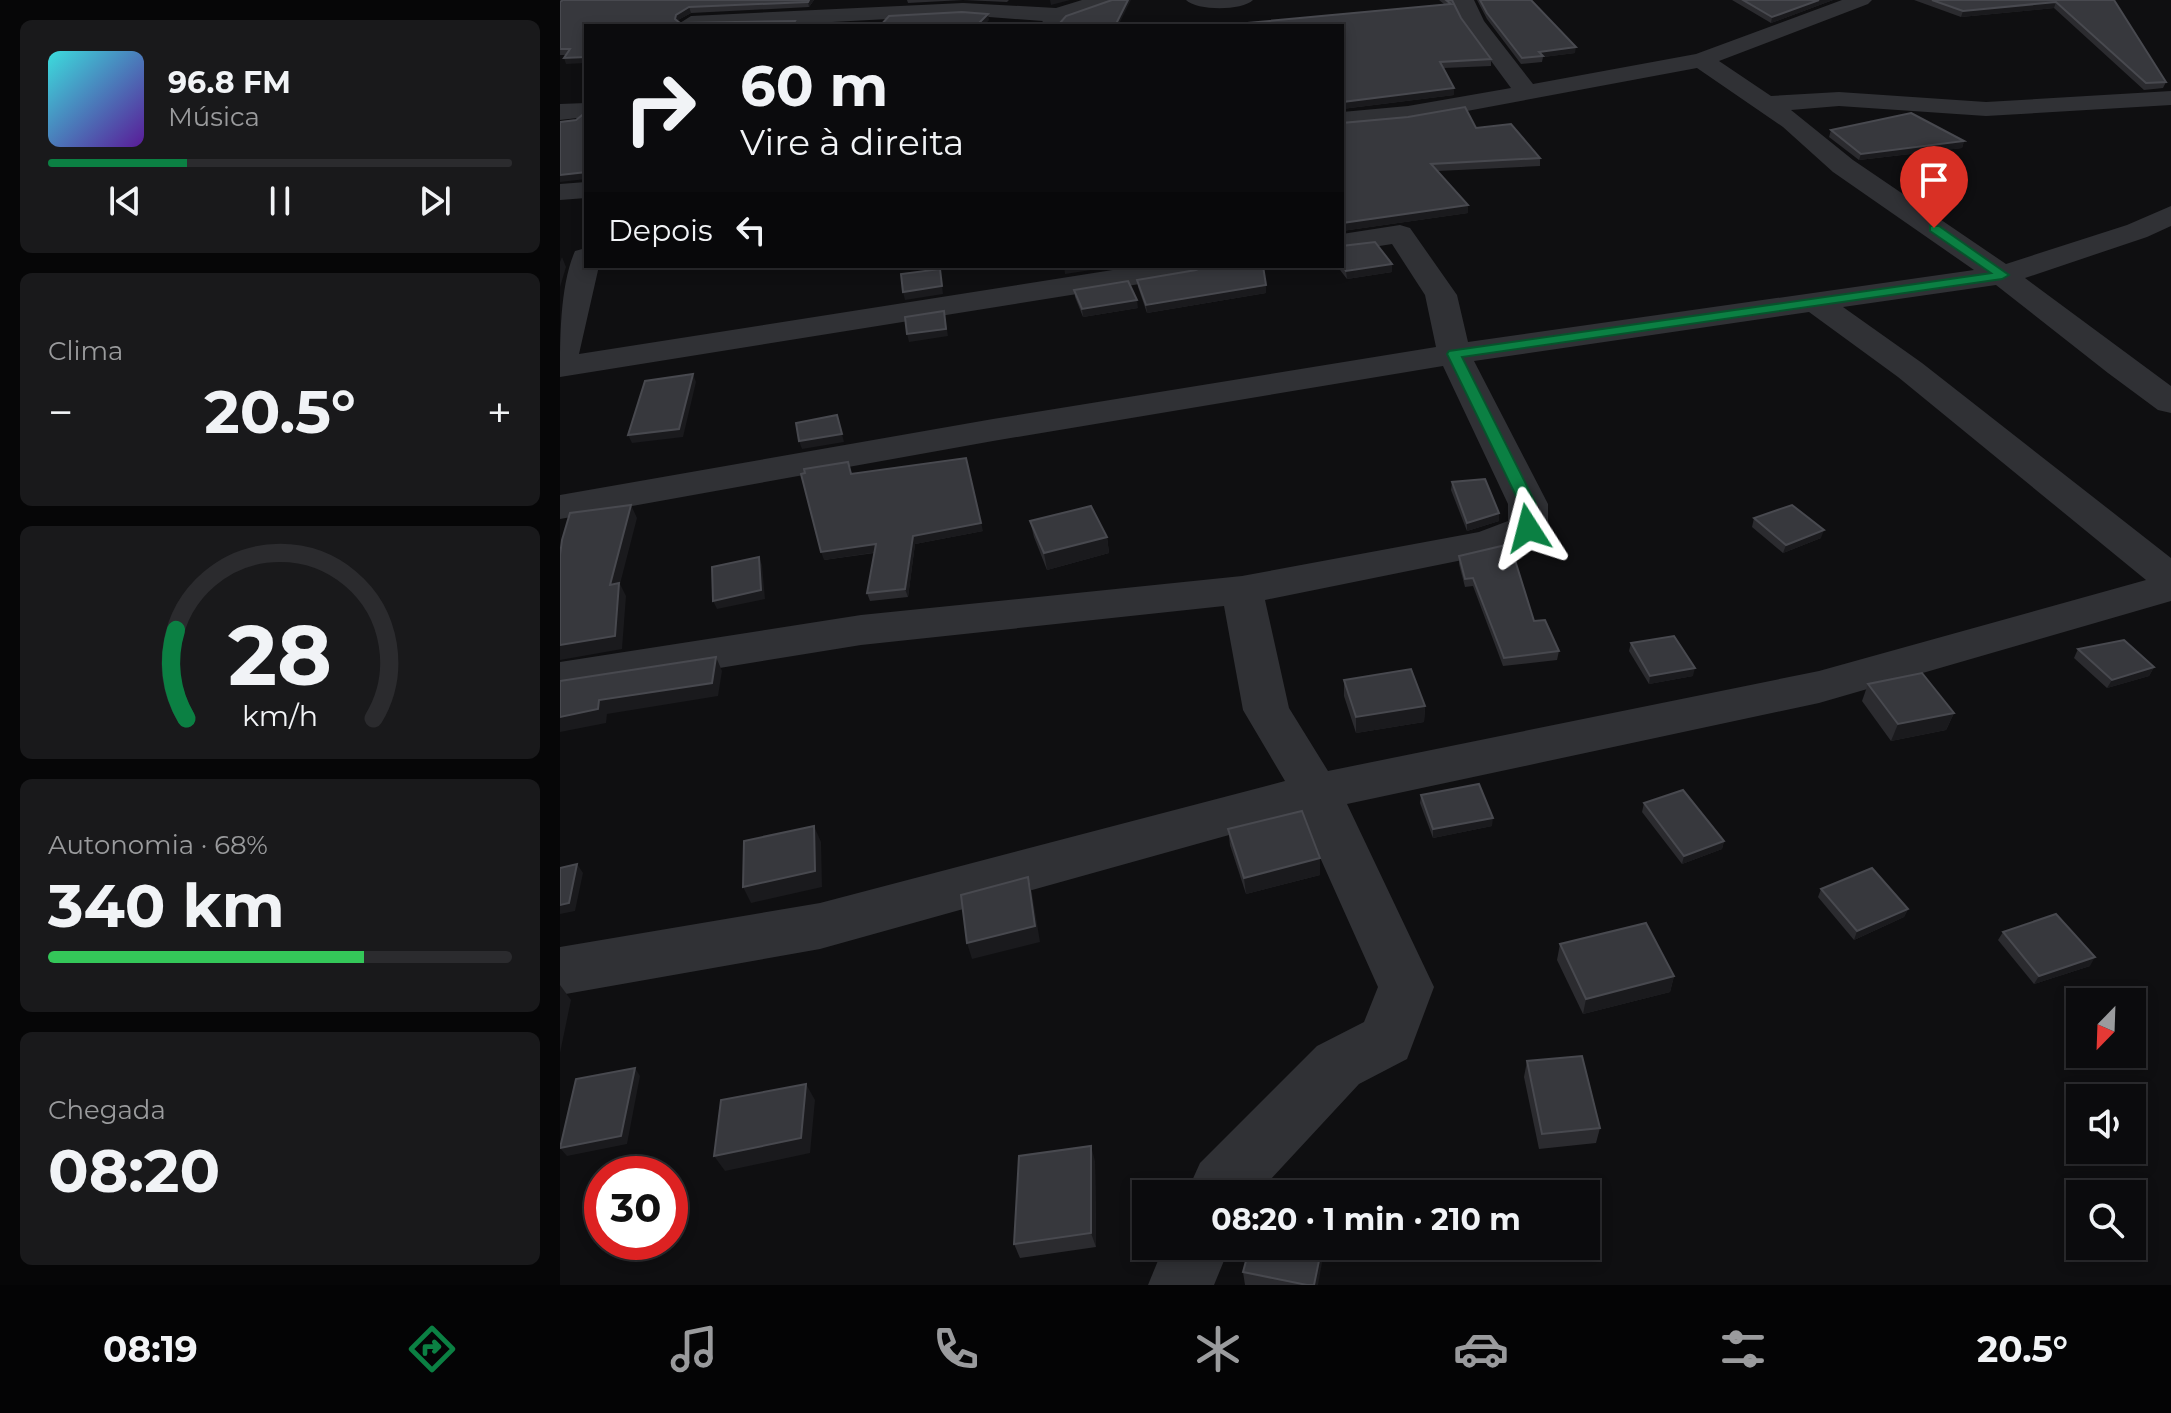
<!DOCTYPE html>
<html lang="pt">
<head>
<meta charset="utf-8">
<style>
  :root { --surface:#0b0b0d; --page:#19191b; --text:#f1f3f6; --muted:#9a9b9d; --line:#2b2b2e; --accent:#0b8043 }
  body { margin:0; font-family:Montserrat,sans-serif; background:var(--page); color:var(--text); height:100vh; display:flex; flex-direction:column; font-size:30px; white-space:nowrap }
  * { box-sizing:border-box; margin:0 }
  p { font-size:26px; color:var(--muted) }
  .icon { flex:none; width:44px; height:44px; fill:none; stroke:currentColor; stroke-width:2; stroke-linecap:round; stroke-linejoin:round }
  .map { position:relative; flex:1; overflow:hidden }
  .side { display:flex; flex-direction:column; gap:20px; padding:20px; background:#060607; width:560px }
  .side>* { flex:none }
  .top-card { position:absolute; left:24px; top:24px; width:760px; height:244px; border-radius:0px; box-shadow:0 4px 12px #0003,0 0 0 2px var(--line); background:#0b0b0d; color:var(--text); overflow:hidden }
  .needle { width:52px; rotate:203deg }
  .controls { position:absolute; left:1506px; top:988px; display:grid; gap:16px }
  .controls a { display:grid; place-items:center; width:80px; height:80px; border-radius:0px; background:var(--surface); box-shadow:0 4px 12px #0003,0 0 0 2px var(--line); font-size:40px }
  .speed { position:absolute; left:24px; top:1156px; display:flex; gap:16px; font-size:40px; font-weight:700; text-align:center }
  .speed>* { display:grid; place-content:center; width:104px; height:104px; border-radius:50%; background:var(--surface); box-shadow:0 4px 12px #0003,0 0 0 2px var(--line); line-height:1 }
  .speed .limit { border:12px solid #d22; background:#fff; color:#111 }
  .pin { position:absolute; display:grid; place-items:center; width:68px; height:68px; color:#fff; margin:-82px -34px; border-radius:50% 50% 50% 0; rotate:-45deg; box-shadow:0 0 8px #0007 }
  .pin .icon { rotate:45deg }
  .me { position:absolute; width:88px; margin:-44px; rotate:351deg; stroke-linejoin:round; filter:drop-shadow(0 0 6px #0008) }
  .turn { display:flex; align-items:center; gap:28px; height:168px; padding:0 24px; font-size:36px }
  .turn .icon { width:104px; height:104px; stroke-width:2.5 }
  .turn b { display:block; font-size:56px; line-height:68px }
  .then { display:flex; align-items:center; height:76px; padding:0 24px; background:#0003; gap:16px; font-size:30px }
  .big { font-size:60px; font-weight:700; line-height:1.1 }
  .side .tile { flex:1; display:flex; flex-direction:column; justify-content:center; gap:12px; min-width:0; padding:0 28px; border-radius:12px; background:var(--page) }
  .side .dial { align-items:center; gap:0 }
  .dial svg { height:208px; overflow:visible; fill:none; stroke:var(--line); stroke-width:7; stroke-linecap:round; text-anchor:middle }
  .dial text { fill:var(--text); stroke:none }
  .song { display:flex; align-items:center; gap:24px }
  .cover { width:96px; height:96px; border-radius:12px; background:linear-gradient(135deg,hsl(180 70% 55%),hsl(270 70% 35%)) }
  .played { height:8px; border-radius:4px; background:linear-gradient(90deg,var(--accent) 30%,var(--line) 30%) }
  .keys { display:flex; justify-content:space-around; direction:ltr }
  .heat { display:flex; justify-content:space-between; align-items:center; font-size:44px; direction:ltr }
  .charge { height:12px; border-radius:6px; background:linear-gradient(90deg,#34c759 68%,var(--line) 0) }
  .trip { position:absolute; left:572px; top:1180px; width:468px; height:80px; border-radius:0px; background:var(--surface); box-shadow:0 4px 12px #0003,0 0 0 2px var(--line); font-weight:700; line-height:80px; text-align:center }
  .tab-bar { display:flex; height:128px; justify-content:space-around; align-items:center; background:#040405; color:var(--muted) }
  .tab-bar .icon { width:56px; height:56px }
  .tab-bar .active { color:var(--accent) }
  .tab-bar b { font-size:36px; color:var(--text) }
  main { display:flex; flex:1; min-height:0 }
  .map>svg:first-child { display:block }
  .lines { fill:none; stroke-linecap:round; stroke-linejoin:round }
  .minor { fill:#303135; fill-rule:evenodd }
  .wall { fill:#2b2b2f }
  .shaded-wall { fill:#1a1a1d }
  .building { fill:#37383d; stroke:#48494f; stroke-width:2 }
  .route { fill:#0b8043; stroke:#07532c; stroke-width:2 }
</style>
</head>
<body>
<main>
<section class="side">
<div class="tile">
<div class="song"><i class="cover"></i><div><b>96.8 FM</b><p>Música</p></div></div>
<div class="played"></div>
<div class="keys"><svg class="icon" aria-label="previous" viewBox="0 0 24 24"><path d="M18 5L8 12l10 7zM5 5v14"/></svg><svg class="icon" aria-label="pause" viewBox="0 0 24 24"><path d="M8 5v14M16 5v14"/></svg><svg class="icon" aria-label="next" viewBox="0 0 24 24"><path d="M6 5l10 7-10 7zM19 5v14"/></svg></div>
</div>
<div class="tile"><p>Clima</p>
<div class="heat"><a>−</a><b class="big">20.5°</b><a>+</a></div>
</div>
<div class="tile dial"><svg viewBox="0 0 100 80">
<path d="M14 69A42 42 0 1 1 86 69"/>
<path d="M14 69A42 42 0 0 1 10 35" stroke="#0b8043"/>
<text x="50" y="56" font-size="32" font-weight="700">28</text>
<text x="50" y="72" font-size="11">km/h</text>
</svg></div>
<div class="tile"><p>Autonomia · 68%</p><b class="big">340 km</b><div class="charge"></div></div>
<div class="tile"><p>Chegada</p><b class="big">08:20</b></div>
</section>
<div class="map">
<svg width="1611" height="1285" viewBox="0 0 1611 1285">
  <rect width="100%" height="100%" fill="#0f0f11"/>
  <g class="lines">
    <g class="minor">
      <path d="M522,0H555L551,4L505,19L501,26H479L483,21L403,15L199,26H122L120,23L131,16L403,3L496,8Z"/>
      <path d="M626,0H693C682,11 637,11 626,0Z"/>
      <path d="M892,0H914L924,21L973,84L1136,54L1282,0H1312L1308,4L1159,61L1211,96L1279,92L1426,102L1611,91V105L1426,116L1279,106L1231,110L1293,160L1446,264L1567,225L1611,206V226L1587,237L1465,278L1611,386V413L1598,410L1548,373L1436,285L1283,307L1362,363L1611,558V601L1259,703L787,804L874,987L847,1059L799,1084L697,1194H626L640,1163L757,1046L804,1022L818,987L741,815L260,949L0,995V947L260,903L725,781L683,710L664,606L301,645L0,694V662L301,615L682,576L919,532L948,521V504L883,366L433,441L0,519V495L433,419L876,347L865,295L832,244L782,252V234L840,225L850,228L897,295L908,342L1414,270L1273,172L1223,127L1137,68L848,122L782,128V112L848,106L951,88L903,23ZM1249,312L1338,377L1586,580L1259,671L768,771L729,708L705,600L942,552L982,537L988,528V504L914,361Z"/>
      <path d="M26,103V117L0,120V104Z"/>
      <path d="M26,182V198L0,200V184Z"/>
      <path d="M26,248V266H39L19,354L578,266H651L647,272L636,275L0,377C0,338 0,285 15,251Z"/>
      <path d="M604,1246H670L654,1285H588Z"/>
    </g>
  </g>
  <g class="wall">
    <path d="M254,0L249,7L131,13L118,20L6,64V55H0V2Z"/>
    <path d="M347,0H403L348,3Z"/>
    <path d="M403,0H449L447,2Z"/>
    <path d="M879,0H892L901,18L931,59V66L884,68L894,88V95L782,109L884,4Z"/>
    <path d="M917,0H971L1015,53L983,57L982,62L961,64L927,19Z"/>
    <path d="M1172,0H1273L1211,23Z"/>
    <path d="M1354,0H1554L1606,82L1603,88L1584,90L1494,8L1401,17Z"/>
    <path d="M782,123L916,128L980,158V166L878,171L908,205V213L782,231Z"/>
    <path d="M1271,130L1404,141L1402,148L1299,160L1269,137Z"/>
    <path d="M782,246L832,272L787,279L777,266H782Z"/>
    <path d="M577,280L706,293L587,313L578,287Z"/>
    <path d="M514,290L578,308L523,317L515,297Z"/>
    <path d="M292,474L423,531L355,544L348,597L310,601L307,593L314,553L264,560Z"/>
    <path d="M892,482L939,513V521L907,531L891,490Z"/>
    <path d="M1194,518L1261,538L1223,553L1192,527Z"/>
    <path d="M470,521L547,537L549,553L487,570L474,537Z"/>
    <path d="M899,556L974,621L999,651L997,660L943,666L913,586L905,587L899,564Z"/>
    <path d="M1071,643L1133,676L1089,684L1069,651Z"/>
    <path d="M1518,649L1594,667L1589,676L1547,688L1514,658Z"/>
    <path d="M784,680L865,706L864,722L796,733L784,696Z"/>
    <path d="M1308,684L1394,713L1386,730L1331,741L1302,701Z"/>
    <path d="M861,795L932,826L873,838L860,803Z"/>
    <path d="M1084,803L1164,841L1162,849L1122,864L1082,812Z"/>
    <path d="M668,829L760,875L686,894L670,845Z"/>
    <path d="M1261,889L1348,909L1344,917L1294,940L1258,897Z"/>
    <path d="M1443,932L1530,966L1474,984L1438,940Z"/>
    <path d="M1000,944L1114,976L1110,992L1023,1014L997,960Z"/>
    <path d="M967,1061L1040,1128L1036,1143L979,1149L964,1077Z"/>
    <path d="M535,1161L536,1247L460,1258L454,1244Z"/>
    <path d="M683,1272L758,1285H685Z"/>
  </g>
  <g class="shaded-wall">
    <path d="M249,0H254L249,7L248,2Z"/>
    <path d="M490,0H510L491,5Z"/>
    <path d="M568,0H571L558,26H555Z"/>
    <path d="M1259,0H1273L1211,23L1212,17Z"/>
    <path d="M1496,2L1494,8L1401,17L1403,11Z"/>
    <path d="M129,7L131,13L118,20V25L115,19L116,15Z"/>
    <path d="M428,14L429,20L424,26H416Z"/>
    <path d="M1016,47L1015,53L983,57L979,52Z"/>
    <path d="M26,57V63L6,64L4,58Z"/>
    <path d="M894,88V95L782,109V102Z"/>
    <path d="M1404,141L1402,148L1299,160L1301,154Z"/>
    <path d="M26,172V179L0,182V175Z"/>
    <path d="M908,205V213L782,231V223Z"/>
    <path d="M2,257L6,267L0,287V262Z"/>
    <path d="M832,264V272L787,279L786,271Z"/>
    <path d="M504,266H557L505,274Z"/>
    <path d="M380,269L383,294L345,300L343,292Z"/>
    <path d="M706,285V293L587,313L586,305Z"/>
    <path d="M577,300L578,308L523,317L522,309Z"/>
    <path d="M384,311L388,336L349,342L347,334Z"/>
    <path d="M133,374L136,382L123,437L72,443L68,435Z"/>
    <path d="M277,415L284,442L242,449L239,441Z"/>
    <path d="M406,458L423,531L355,544L348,597L345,589L353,536Z"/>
    <path d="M71,505L77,518L60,584L66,596L62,649L0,660V645L50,585Z"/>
    <path d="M939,513V521L907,531V523Z"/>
    <path d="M1264,530L1261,538L1223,553L1226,545Z"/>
    <path d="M547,537L549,553L487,570L484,553Z"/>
    <path d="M316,544L318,552L264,560L261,552Z"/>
    <path d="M199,557L202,565L205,599L157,609L153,601Z"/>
    <path d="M156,657L162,671L158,696L47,714L46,723L0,732V717L39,700Z"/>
    <path d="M1594,667L1589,676L1547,688L1552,680Z"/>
    <path d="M1135,668L1133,676L1089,684L1090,676Z"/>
    <path d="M865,706L864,722L796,733V717Z"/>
    <path d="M1394,713L1386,730L1331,741L1338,724Z"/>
    <path d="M933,818L932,826L873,838V829Z"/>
    <path d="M254,826L261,842L262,887L191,903L183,887Z"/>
    <path d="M1164,841L1162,849L1122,864L1124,856Z"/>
    <path d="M760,858V875L686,894L684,878Z"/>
    <path d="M17,864L23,873L15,911L0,914V905Z"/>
    <path d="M468,877L472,893L480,942L412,959L407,943Z"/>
    <path d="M1348,909L1344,917L1294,940L1297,931Z"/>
    <path d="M1535,957L1530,966L1474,984L1479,976Z"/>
    <path d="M1114,976L1110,992L1023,1014L1026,999Z"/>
    <path d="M0,985L11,1000L0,1053Z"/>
    <path d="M75,1068L80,1076L67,1144L7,1156L0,1148Z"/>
    <path d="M246,1084L255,1100L250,1153L165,1171L154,1156Z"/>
    <path d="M531,1146L535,1161L536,1247L531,1233Z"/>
    <path d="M762,1246H765L758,1285H754Z"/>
  </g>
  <g class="building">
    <path d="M3,0H249L248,2L129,7L116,15L115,19L120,23L235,21L232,26H26V57L4,58L10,49H0V2Z"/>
    <path d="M552,0H568L555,26H486L487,23H500L506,16Z"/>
    <path d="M886,0H892L901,18L931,59L880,62L894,88L782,102V26L665,25L891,4Z"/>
    <path d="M920,0H971L1016,47L979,52L983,56L962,58L927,13Z"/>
    <path d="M1183,0H1259L1212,17Z"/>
    <path d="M1372,0H1554L1606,82L1586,83L1496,2L1403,11Z"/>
    <path d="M402,12L428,14L416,26H320L329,16Z"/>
    <path d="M905,107L916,128L951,124L980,158L871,164L908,205L782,223V123L848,117Z"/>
    <path d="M26,110V172L0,175V122L16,120L26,112Z"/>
    <path d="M1351,113L1404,141L1301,154L1271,130Z"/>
    <path d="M815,242L832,264L786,271L782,265V246Z"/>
    <path d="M645,266H703L706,285L586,305L577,280L636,270Z"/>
    <path d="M380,269L382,286L343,292L341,274Z"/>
    <path d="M568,281L577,300L522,309L514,290Z"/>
    <path d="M384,311L386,329L347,334L345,317Z"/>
    <path d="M133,374L119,429L68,435L85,381Z"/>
    <path d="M277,415L282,434L239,441L236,423Z"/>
    <path d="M406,458L421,523L353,536L345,589L307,593L316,544L261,552L241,474L245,473L244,469L288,462L291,474Z"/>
    <path d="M925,479L939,513L907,523L892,482Z"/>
    <path d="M71,505L50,585L59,583L55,636L0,645V555L2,540L10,513Z"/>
    <path d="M1232,505L1264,530L1226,545L1194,518Z"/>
    <path d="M531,506L547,537L484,553L470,521Z"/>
    <path d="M950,544L974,621L985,620L999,651L944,658L913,578L905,579L899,556Z"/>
    <path d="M199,557L201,590L153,601L152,567Z"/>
    <path d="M1114,636L1135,668L1090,676L1071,643Z"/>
    <path d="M1564,640L1594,667L1552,680L1518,649Z"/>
    <path d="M156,657L152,683L39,700L38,709L0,717V681Z"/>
    <path d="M851,669L865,706L796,717L784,680Z"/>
    <path d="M1362,673L1394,713L1338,724L1308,684Z"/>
    <path d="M919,784L933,818L873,829L861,795Z"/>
    <path d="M1123,790L1164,841L1124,856L1084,803Z"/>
    <path d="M742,811L760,858L684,878L668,829Z"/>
    <path d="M254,826L255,871L183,887L184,841Z"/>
    <path d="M17,864L9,903L0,905V868Z"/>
    <path d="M1312,868L1348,909L1297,931L1261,889Z"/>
    <path d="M468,877L475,926L407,943L401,895Z"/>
    <path d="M1496,914L1535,957L1479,976L1443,932Z"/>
    <path d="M1086,923L1114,976L1026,999L1000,944Z"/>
    <path d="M1022,1056L1040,1128L982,1134L967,1061Z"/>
    <path d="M75,1068L61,1136L0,1148L16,1079Z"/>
    <path d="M246,1084L241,1138L154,1156L161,1100Z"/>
    <path d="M531,1146V1233L454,1244L459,1156Z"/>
    <path d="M690,1246H762L754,1285H747L683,1272Z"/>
  </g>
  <path class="route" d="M1370,226H1379L1449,275L1442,279L902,357L976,504V528L968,533L962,532L960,504L887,354L889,351L1431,273L1370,231Z"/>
</svg>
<div class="controls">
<a><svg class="needle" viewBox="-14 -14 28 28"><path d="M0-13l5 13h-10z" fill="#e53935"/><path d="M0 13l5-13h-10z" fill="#9a9b9d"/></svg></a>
<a><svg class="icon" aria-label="sound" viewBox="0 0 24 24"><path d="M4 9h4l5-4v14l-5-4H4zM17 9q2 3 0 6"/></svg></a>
<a><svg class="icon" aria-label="search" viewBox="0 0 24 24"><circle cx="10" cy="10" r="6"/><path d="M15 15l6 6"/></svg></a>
</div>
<div class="speed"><div class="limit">30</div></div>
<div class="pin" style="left:1374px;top:228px;background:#d93025"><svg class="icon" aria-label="arrive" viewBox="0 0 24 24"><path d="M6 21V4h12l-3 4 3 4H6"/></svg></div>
<svg class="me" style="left:968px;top:528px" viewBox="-20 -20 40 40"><path d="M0-17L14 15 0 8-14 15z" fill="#0b8043" stroke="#fff" stroke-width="4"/></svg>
<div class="trip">08:20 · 1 min · 210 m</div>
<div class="top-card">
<div class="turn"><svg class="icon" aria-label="right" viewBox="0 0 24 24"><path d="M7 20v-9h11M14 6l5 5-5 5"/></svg><div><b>60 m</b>Vire à direita</div></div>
<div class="then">Depois<svg class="icon" aria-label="left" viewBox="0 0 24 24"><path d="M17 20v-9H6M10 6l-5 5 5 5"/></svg></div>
</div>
</div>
</main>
<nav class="tab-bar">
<b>08:19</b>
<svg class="icon active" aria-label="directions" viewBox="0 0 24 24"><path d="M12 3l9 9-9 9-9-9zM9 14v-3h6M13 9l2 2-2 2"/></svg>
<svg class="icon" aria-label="music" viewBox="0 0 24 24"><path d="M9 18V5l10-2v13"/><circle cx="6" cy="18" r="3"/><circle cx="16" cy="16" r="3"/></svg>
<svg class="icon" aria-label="phone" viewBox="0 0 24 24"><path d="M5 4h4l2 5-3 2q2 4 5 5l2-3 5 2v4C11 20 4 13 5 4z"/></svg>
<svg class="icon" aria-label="climate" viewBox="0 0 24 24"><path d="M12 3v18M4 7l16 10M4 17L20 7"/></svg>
<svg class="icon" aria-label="car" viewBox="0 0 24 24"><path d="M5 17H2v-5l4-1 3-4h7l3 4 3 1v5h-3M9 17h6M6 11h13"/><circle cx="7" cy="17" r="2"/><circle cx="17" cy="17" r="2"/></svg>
<svg class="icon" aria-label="filters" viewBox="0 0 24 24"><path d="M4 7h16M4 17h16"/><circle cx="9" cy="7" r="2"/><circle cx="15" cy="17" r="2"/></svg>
<b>20.5°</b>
</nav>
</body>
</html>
